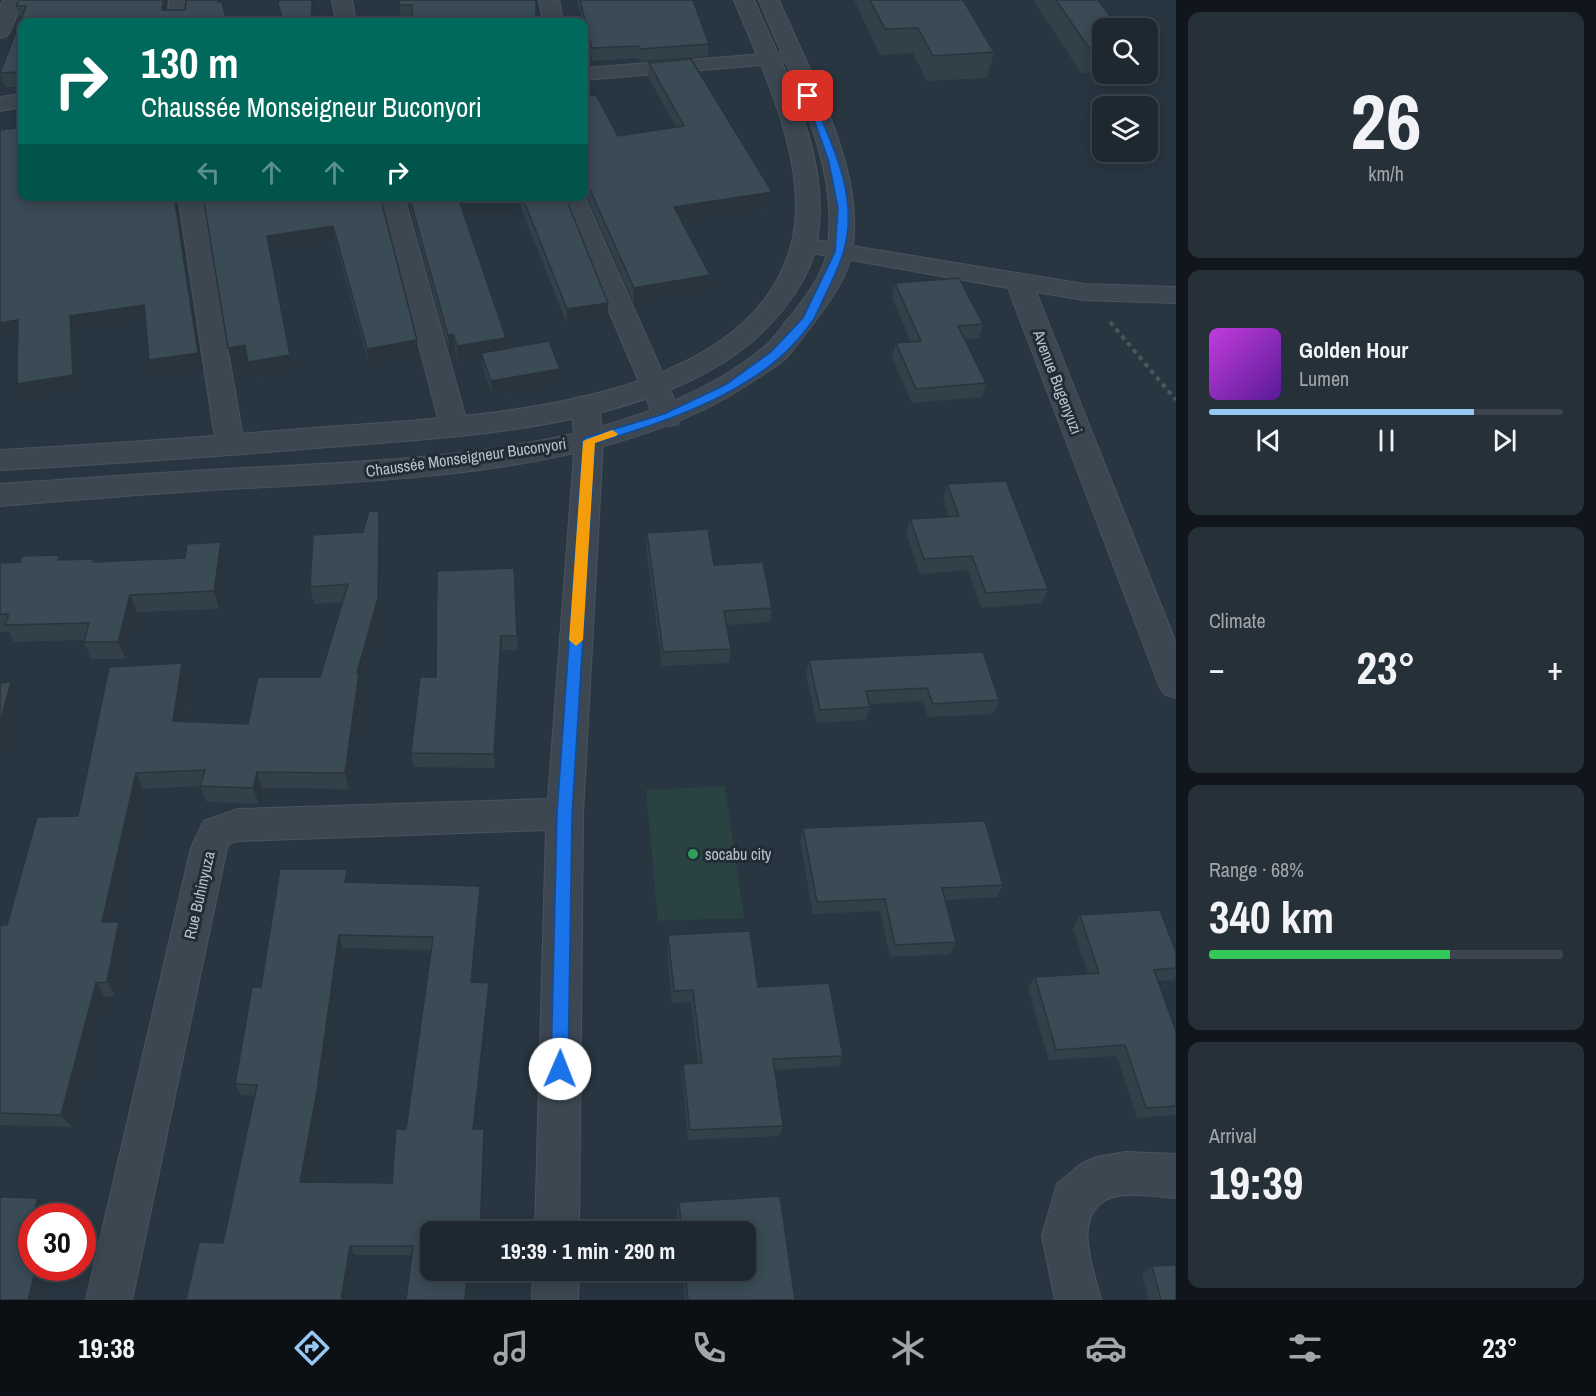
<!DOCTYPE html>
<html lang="en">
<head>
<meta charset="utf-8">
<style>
  :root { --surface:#1e2831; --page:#263039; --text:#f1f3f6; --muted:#a1a6ab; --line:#3c444d; --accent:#96c7f3 }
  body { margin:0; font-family:"Archivo Narrow",sans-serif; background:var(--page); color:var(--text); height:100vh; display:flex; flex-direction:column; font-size:22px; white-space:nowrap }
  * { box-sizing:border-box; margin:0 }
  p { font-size:20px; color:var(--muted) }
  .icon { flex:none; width:33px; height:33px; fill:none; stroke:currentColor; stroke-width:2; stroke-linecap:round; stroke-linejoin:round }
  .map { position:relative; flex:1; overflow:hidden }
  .drawer { display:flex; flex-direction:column; gap:12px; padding:12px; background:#10161b; width:420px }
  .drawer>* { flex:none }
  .hud { position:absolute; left:18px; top:18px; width:570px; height:183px; border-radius:12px; box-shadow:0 3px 15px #0003,0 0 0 2px var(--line); background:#00695c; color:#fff; overflow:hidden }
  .tools { position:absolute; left:1092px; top:18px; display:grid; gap:12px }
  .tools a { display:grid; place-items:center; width:66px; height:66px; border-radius:12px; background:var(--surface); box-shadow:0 3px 15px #0003,0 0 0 2px var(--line); font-size:30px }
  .speed { position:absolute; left:18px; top:1203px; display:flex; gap:12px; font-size:30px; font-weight:700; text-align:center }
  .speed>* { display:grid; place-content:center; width:78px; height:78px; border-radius:50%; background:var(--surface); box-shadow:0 3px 15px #0003,0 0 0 2px var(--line); line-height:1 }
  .speed .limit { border:9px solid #d22; background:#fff; color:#111 }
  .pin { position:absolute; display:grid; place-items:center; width:51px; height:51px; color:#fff; margin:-26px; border-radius:12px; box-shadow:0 3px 9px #0006 }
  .me { position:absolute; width:66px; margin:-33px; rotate:1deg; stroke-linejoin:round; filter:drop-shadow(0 0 4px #0008) }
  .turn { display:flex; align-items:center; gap:21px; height:126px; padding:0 24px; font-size:27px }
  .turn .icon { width:78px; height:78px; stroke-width:2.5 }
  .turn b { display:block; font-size:42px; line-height:51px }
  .lanes { display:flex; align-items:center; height:57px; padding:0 24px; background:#0003; justify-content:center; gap:30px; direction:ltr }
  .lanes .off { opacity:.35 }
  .big { font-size:45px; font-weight:700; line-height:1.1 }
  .drawer .tile { flex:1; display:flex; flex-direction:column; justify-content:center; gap:9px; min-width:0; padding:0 21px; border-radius:12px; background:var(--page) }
  .drawer .dial { align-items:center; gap:0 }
  .dial b { font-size:78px; line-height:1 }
  .song { display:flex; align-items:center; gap:18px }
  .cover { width:72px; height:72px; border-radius:9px; background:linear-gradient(135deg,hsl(290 70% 55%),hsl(270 70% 35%)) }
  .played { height:6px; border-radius:3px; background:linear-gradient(90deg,var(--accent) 75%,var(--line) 75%) }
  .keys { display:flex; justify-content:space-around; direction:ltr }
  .heat { display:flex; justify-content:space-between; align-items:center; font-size:33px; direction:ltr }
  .charge { height:9px; border-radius:4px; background:linear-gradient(90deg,#34c759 68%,var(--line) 0) }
  .trip { position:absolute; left:420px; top:1221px; width:336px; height:60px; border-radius:12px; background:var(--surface); box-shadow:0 3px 15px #0003,0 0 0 2px var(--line); font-weight:700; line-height:60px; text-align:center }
  .tabs { display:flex; height:96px; justify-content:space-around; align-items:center; background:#0c1014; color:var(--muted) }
  .tabs .icon { width:42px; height:42px }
  .tabs .active { color:var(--accent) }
  .tabs b { font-size:27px; color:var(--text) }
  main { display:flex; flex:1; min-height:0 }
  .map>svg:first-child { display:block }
  .green { fill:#2a4241 }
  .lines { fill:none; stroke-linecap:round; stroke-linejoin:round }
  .minor-casing { stroke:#49535d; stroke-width:2 }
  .tertiary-casing { stroke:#49535d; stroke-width:2 }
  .path { stroke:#435a58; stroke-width:4; stroke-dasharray:4.5 4.5; stroke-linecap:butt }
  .minor { fill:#3c4751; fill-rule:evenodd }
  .tertiary { fill:#3c4751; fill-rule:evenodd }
  .wall { fill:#32404a; fill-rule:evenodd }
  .shaded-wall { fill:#29343c }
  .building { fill:#3a4b56; stroke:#29343c; stroke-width:1.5; fill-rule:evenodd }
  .route { fill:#1a73e8; stroke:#114b97; stroke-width:1.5 }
  .slow { fill:#f59e0b }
  .leisure-dot { fill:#2e9e5b; stroke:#212c36; stroke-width:2 }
  .labels { text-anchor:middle; stroke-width:6; stroke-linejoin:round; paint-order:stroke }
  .street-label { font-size:16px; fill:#b9c2cb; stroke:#212c36 }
  .poi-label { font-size:16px; fill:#b9c2cb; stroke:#212c36; text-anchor:start }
</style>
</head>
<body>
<main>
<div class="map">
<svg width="1176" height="1300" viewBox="0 0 1176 1300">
  <rect width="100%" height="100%" fill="#283641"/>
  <path class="green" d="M725,786L744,918L658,921L646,790Z"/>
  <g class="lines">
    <g class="minor-casing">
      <g id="minor">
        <path d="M3,0H23L10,32L7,36L0,38V7Z"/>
        <path d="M169,0H189L187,22H167Z"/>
        <path d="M332,0H352L356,22H336Z"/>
        <path d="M539,0H559L563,22H543Z"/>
        <path d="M791,52L798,54L802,58L798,62L584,80V68Z"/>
        <path d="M22,94V107L0,111V97Z"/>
        <path d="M178,196H202L244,445L240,452L230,455L220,452L216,445Z"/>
        <path d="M380,196H404L468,426L464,433L454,436L444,433L440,426Z"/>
        <path d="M560,196H584L682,417L678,424L668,426L658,424L654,417Z"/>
        <path d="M804,238L1084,284L1176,287V303L1084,300L1036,292L1176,643V698L1164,694L1159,685L1008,288L795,250L792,245L795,240Z"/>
        <path d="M585,396L595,398L599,405L603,441L583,814L579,1232H535L546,830L238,841L230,843L227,848L132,1300H86L191,848L204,821L238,809L548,799L575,441L571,405L575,398Z"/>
        <path d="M1126,1152L1176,1154V1198C1156,1197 1123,1190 1106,1200C1072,1219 1094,1271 1101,1300H1055L1042,1236L1057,1184L1081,1164L1096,1157Z"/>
        <path d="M533,1270H579L578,1300H532Z"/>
      </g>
    </g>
    <g class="tertiary-casing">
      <g id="tertiary">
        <path d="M734,0H754C786,74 832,159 817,242C813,264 801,286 787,304C695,431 460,436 316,448C211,457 105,464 0,470V450C104,444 208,437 312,428C451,417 745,414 791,246C812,168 763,71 734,0Z"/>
        <path d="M759,0H779C810,74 866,170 852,252C847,278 830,301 815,321C805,333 796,348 785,359C775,368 761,375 750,383C614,475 390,480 229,489C153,493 76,500 0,506V484C76,479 152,473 228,469C397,459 627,459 763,348C774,340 781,327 790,317C805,298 822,277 827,252C842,166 790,77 759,0Z"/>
      </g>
    </g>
    <path class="path" d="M1110,322L1176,400"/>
    <use href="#minor" class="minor"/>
    <use href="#tertiary" class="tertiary"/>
  </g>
  <g class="wall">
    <path d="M19,0L167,10L227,22H22V87H5L0,72L21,19L16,6Z"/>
    <path d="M399,0L536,22L412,18L401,19Z"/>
    <path d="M577,0H694V3L709,44L708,56L640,61L638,58L592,61L584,26V22H583Z"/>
    <path d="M854,0H963L994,52L987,78L927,81L913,53L880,55Z"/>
    <path d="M1033,0H1098L1102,28V72L1081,73Z"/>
    <path d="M649,63L770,207L681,220L710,275L709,290L634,303L586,195H584V97L618,136L676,127L648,77Z"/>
    <path d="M203,196H380L417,340L419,355L369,364L335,241L271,250L294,370L252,377L248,360L232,363Z"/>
    <path d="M407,196H565L608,318L567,324L521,208L464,217L506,349L560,383L492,395L483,367L482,357L458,361L455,349L449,350Z"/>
    <path d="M895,283L983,324L979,338L965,340L986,383L982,397L912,403L892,358L896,343L911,342L892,298Z"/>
    <path d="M947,484L1048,589L1042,603L981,608L968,570L920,574L906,533L910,519L949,516L943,499Z"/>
    <path d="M379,512L382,530L381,615L362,685L363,690L349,789L262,788L259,804L207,802L200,786L143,789L114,922L128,937L116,996L105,997L72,1127L0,1125V925H7L78,816L189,679L182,721L248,724L320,677L343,602L314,604L310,587L363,532Z"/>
    <path d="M647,533L714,565L772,608L770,622L726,625L731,649L729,663L662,666L646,547Z"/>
    <path d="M221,542L226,560L219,609L137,612L126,659H91L84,642V640L14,642L9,632H0V563L20,562L59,555L61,560L94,559L96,562L185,558Z"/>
    <path d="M514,568L518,650H502L495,768L413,767L411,753L436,677Z"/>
    <path d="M809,660L999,700L993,714L928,717L923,701L870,704V707L866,720L817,723L806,674Z"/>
    <path d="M803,828L1003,885L997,897L945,900L956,942L950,954L890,957L880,911L813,914L800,841Z"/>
    <path d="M347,869L351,882L480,886L481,899L474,982L491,995L476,1129H484L485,1139L430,1232L470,1270L468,1300H406L412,1255H354L347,1300H186L223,1243L255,1096L241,1095L235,1084L261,987ZM342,948L431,950L406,1129L392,1183L307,1182L320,1108Z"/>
    <path d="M1080,915L1176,952V976L1173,980L1158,981L1176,1031V1115L1137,1118L1117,1056L1049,1060L1028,988L1035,977L1088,973L1073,928Z"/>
    <path d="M668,935L758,987L843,1056L839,1066L775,1070L783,1126L779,1136L688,1140L682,1075L683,1064L698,1063L691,1002L672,1003L667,947Z"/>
    <path d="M780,1196L795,1300H685L682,1270H746V1232H678L676,1215L679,1202Z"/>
    <path d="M1152,1266L1176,1300H1149L1142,1274Z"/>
  </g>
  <g class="shaded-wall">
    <path d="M163,0H167L165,22L162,10Z"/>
    <path d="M312,0H315L314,22H311Z"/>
    <path d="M772,192L770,207L673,222L674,207Z"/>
    <path d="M174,196H176L202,368L154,375L149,360Z"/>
    <path d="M502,196H521V208L461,217L460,203Z"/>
    <path d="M333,226L335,241L271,250L294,370L252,377L248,362L267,236Z"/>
    <path d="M710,275L709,290L634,303V288Z"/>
    <path d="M608,303V318L567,324V309Z"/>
    <path d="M144,305L149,319L76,331L78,390L24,399L17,384L70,316Z"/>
    <path d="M18,320L24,335L0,339V323Z"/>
    <path d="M453,334L455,349L449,350L448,335Z"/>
    <path d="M506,338L507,353H481L482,357L458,361L457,346Z"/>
    <path d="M417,340L419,355L369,364L367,349Z"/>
    <path d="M245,345L249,360L232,363L228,348Z"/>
    <path d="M560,369V383L492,395L491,381Z"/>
    <path d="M379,512L382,530L381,615L362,685L363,690L349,789L345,773L357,673Z"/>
    <path d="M221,542L226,560L219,609L214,591Z"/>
    <path d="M130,595L137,612L126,659L118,642Z"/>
    <path d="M501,636L502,650L495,768L494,754Z"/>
    <path d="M182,663L189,679L179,737L173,721Z"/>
    <path d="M11,682L19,696L0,767V724Z"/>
    <path d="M257,772L262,788L259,804L253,788Z"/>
    <path d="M136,773L143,789L111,937L102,922Z"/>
    <path d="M347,869L351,882H345Z"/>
    <path d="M480,886L481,899L473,994L471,982Z"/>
    <path d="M119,922L128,937L116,996L107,982Z"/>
    <path d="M339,935L342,948L320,1108L306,1192L300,1182Z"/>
    <path d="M96,983L105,997L72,1127L61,1115Z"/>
    <path d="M489,983L491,995L475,1139L473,1129Z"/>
    <path d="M484,1129L485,1139L482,1232H480Z"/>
    <path d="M38,1198L47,1207L45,1216H33Z"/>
    <path d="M32,1223V1263L23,1256Z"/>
    <path d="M350,1246L354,1255L347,1300H341Z"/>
    <path d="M36,1268H47L39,1300H28Z"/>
    <path d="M467,1270H470L468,1300H465Z"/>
  </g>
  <g class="building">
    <path d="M19,0H163L162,10H185L186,0H218V2H222L227,22H22V72L0,73L26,6H16Z"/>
    <path d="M279,0H312L311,22H283L278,3Z"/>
    <path d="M399,0H536V22H412V5H399Z"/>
    <path d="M580,0H693L709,44L640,49L638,46L592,48Z"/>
    <path d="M870,0H963L994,52L933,56L918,28L885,29Z"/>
    <path d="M1056,0H1098L1119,28H1102V47L1089,48Z"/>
    <path d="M691,59L772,192L674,207L710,275L634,288L586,181H584V97L596,95L618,136L684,126L649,63Z"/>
    <path d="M22,127V196H174L198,353L149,360L144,305L70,316L73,375L17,384L18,320L0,323V130Z"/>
    <path d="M203,196H380L417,340L367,349L333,226L267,236L290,355L248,362L245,345L228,348Z"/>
    <path d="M409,196H502L460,203L506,338L457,346L453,334L448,335Z"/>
    <path d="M522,196H565L608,303L567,309Z"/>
    <path d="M959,278L983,324L958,326L986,383L916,389L896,343L921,341L895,283Z"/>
    <path d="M549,341L560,369L491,381L481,353Z"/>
    <path d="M1006,481L1048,589L986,593L972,556L924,559L910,519L959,516L947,484Z"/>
    <path d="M369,511L379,512L378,598L357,673H359L345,773L257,772L253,788L200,786L205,770L136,773L102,922H119L107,982L96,983L61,1115L0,1113V925H7L37,817L78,816L109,667L182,663L173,721L248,724L258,677H320L348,584L310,587L313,535L363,532Z"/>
    <path d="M708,529L714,565L763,562L772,608L724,611L731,649L663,652L647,533Z"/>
    <path d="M221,542L214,591L130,595L118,642H84L89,623L5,625L9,614H0V563L20,562L22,556L59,555L58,560L94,559L93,562L185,558L187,544Z"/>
    <path d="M514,568L517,636H501L494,754L411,753L420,677H436L437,571Z"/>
    <path d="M983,652L999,700L933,704L927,688L866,691L870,707L820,710L809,660Z"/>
    <path d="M11,682L0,724V683Z"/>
    <path d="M985,821L1003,885L942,888L956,942L895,945L885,899L817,902L803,828Z"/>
    <path d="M280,869H347L345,882L480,886L471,982L489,983L473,1129H484L480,1232H430V1270H467L465,1300H406L413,1246H350L341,1300H186L199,1242L223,1243L257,1085L235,1084L252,987H261ZM339,935L433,937L406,1129H396L392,1183L300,1182L316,1097Z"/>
    <path d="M1160,910L1176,952V968L1154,970L1176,1031V1106L1146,1108L1125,1045L1056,1050L1035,977L1099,973L1080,915Z"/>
    <path d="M750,931L758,987L829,983L843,1056L773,1059L783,1126L690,1130L683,1064L702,1063L693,990L674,991L668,935Z"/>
    <path d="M780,1196L795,1300H688L685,1270H746V1232H682L679,1202Z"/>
    <path d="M0,1197L38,1198L33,1216H32V1223L23,1256H32V1268H36L28,1300H0Z"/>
    <path d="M1176,1265V1300H1161L1152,1266Z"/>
  </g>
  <path class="route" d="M805,94L812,96C826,132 846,170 848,209C850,240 842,260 829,287C823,298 819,310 813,320C767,390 670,420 595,443L572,814L568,1069L566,1075L560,1077L554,1075L551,1069L557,814L583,441L585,438L664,414L725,385L771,352L803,318L835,252L838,208L829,162Z"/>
  <path class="slow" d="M612,430L618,434L616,436L595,443L583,640L576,646L569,640L583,441Z"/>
  <circle class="leisure-dot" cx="693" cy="854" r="6"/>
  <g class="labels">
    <g class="street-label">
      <text transform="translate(1058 382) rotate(69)" y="6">Avenue Bugenyuzi</text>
      <text transform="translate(466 457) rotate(-8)" y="6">Chaussée Monseigneur Buconyori</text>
      <text transform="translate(199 895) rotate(-77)" y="6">Rue Buhinyuza</text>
    </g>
    <g class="poi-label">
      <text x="705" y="860">socabu city</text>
    </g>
  </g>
</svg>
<div class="tools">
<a><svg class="icon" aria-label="search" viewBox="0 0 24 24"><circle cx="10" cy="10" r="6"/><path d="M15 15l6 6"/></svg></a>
<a><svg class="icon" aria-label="layers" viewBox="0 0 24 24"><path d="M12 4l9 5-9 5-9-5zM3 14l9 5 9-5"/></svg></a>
</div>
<div class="speed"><div class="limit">30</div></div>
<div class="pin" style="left:808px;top:96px;background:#d93025"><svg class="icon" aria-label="arrive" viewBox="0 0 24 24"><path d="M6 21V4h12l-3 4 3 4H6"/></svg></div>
<svg class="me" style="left:560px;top:1069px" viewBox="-20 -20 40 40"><circle r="19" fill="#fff"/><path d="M0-13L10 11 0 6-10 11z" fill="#1a73e8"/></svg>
<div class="trip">19:39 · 1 min · 290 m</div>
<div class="hud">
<div class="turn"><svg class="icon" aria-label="right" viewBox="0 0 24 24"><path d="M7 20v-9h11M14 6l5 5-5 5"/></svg><div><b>130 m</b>Chaussée Monseigneur Buconyori</div></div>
<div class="lanes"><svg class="icon off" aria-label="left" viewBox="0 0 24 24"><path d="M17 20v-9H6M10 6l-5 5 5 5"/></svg><svg class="icon off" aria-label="ahead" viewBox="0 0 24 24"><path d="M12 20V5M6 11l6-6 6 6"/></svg><svg class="icon off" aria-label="ahead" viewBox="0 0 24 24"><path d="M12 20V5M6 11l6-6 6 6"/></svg><svg class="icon" aria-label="right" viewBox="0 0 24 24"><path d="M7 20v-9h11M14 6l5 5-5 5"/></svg></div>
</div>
</div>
<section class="drawer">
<div class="tile dial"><b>26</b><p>km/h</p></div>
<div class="tile">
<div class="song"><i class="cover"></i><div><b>Golden Hour</b><p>Lumen</p></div></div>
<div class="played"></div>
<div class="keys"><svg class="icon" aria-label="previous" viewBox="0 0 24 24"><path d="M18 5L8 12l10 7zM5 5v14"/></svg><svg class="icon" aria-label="pause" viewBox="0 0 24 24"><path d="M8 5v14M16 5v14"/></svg><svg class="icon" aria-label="next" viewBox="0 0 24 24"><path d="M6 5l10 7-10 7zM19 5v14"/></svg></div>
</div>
<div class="tile"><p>Climate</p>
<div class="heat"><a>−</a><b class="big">23°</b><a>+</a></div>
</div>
<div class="tile"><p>Range · 68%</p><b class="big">340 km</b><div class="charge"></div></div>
<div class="tile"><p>Arrival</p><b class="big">19:39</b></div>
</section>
</main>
<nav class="tabs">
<b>19:38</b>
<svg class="icon active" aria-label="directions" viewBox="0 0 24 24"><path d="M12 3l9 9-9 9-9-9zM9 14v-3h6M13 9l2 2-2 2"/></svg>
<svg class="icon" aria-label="music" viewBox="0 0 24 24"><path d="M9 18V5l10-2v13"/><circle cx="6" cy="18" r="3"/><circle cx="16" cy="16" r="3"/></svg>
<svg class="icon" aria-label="phone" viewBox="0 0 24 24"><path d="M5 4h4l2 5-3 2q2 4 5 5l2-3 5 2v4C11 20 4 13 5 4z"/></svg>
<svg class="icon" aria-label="climate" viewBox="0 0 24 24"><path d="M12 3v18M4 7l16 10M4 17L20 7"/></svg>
<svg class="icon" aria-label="car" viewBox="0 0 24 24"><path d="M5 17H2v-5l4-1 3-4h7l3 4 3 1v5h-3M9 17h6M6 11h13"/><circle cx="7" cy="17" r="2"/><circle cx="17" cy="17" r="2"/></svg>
<svg class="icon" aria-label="filters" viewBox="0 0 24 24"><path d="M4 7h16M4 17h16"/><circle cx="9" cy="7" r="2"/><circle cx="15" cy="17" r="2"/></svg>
<b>23°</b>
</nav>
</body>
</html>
